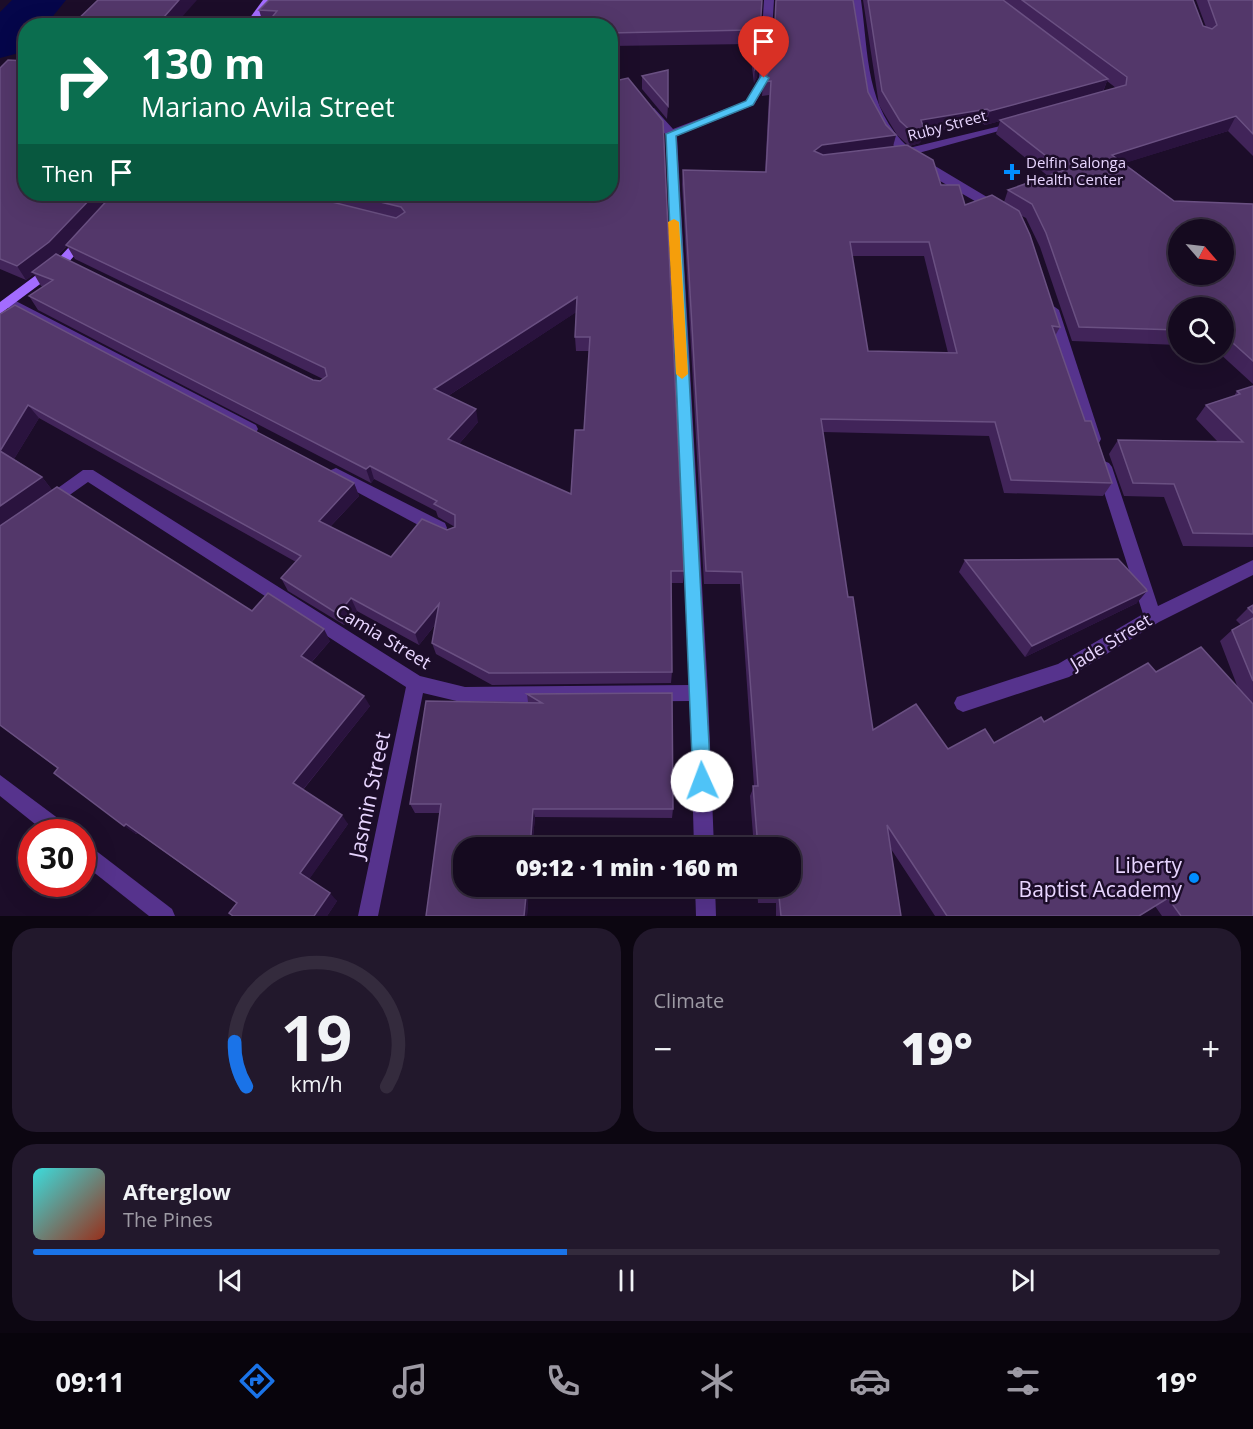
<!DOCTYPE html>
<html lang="en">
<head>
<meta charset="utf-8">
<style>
  :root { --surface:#150a1f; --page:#22182c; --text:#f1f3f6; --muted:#9d9aa4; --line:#342b3d; --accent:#1a73e8 }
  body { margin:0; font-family:"Open Sans",sans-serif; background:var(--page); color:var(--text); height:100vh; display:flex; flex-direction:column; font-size:22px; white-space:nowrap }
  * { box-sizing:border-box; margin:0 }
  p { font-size:20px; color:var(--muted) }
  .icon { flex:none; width:33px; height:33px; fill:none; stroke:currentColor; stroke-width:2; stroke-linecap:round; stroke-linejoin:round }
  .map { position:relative; height:916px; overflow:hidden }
  .side { display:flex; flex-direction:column; gap:12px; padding:12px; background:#0c0611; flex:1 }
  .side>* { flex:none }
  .hud { position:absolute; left:18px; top:18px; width:600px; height:183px; border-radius:24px; box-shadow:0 6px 24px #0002,0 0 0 2px var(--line); background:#0b6e4f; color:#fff; overflow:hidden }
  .needle { width:39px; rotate:118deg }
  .fabs { position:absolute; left:1168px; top:219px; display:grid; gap:12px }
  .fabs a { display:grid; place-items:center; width:66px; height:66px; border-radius:50%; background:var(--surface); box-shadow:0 6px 24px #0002,0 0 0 2px var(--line); font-size:30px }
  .speed { position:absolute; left:18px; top:819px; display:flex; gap:12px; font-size:30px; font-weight:700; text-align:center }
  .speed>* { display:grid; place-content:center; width:78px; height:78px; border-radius:50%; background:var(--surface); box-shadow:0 6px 24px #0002,0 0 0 2px var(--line); line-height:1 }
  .speed .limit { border:9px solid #d22; background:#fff; color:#111 }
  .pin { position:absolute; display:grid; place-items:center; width:51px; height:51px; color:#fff; margin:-62px -26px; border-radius:50% 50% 50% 0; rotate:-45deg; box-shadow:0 0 6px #0007 }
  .pin .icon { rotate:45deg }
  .me { position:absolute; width:66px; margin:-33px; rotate:358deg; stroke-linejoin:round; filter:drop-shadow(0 0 4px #0008) }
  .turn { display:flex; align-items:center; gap:21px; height:126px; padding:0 24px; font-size:27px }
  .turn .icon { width:78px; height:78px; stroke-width:2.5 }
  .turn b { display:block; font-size:42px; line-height:51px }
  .then { display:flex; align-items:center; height:57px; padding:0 24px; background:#0003; gap:12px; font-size:22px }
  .big { font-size:45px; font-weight:800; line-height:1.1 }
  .side .widget { flex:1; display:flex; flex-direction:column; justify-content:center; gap:9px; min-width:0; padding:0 21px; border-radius:24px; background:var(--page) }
  .side .dial { align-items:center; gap:0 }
  .dial svg { height:156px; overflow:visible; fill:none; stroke:var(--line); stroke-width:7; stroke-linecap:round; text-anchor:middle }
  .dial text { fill:var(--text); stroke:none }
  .song { display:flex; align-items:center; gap:18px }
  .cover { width:72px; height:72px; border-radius:9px; background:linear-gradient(135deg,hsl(180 70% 55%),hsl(10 70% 35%)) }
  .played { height:6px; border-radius:3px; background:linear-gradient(90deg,var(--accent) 45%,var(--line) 45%) }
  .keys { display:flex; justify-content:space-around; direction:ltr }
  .heat { display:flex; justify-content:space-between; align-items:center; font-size:33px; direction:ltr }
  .side .tiles { flex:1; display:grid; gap:12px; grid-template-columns:1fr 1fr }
  .widget:last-child { grid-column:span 2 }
  .trip { position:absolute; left:453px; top:837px; width:348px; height:60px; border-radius:24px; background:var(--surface); box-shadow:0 6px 24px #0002,0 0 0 2px var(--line); font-weight:800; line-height:60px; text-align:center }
  .menu { display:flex; height:96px; justify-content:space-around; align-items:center; background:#08040c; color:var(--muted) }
  .menu .icon { width:42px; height:42px }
  .menu .selected { color:var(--accent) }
  .menu b { font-size:27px; color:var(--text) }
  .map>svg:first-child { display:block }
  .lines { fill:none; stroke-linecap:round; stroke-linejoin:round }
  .river { fill:#05064a; fill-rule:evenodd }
  .lane { fill:#56338d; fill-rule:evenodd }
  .street { fill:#56338d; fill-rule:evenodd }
  .secondary { fill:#a36cff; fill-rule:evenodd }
  .wall { fill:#412459; fill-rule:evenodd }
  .shaded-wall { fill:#2a133e }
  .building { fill:#53376a; stroke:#6a5082; stroke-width:1.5; fill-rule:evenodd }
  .route { fill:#4fc3f7; stroke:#337fa1; stroke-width:1.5 }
  .slow { fill:#f59e0b }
  .poi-dot { fill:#018dff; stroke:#1c0d29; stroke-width:2 }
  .labels { text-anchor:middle; stroke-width:5; stroke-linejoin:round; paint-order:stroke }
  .far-street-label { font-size:15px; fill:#e8d5ff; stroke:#1c0d29 }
  .far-poi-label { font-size:15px; fill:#e8d5ff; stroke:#1c0d29; text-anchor:start }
  .street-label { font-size:18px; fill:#e8d5ff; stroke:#1c0d29 }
  .near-street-label { font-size:21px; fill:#e8d5ff; stroke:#1c0d29 }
  .near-poi-label { font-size:21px; fill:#e8d5ff; stroke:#1c0d29; text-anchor:end }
</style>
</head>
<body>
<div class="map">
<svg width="1253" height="916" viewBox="0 0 1253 916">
  <rect width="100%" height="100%" fill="#1c0d29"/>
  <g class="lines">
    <path class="river" d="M12,0H66L45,26H26V46L19,53L0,58V12Z"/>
    <g class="lane">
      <path d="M10,298L256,425L258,429L256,433H246L5,306L3,303L5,300Z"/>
      <path d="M336,468L445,523L447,528L445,533L439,535L433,533L331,478L328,474L331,470Z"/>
    </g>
    <g class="street">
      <path d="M764,0H774L769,78L754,105L677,136L708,693L714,848H694L690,701L465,703L423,693L378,916H358L406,687L88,482L54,506H44L41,502L44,498L83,470H93L420,676L465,687L690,685L666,135L645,110L654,108L673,129L746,101L759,78Z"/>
      <path d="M851,0H861C869,56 865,107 909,148L1021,121V125L915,154L1002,206V212H994L940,181L905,156H897L895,154L899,151C855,110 859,56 851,0Z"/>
      <path d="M1052,305L1059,310L1101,439L1099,443H1089L1087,439L1045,310Z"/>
      <path d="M1104,461L1109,463L1112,467L1158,606L1253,560V575L1159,622L1069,677L963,712L957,709L954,703L957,697L1058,664L1143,614L1096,467L1099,463Z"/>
      <path d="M0,775L67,825L70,832H45L0,796Z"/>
      <path d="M82,840L172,909L175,916H149L82,863Z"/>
      <path d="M695,886H715L716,916H696Z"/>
    </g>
    <g class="secondary">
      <path d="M263,0H273L254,26H244Z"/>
      <path d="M84,234L90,238L67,264L0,314V302L59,258L80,235Z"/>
    </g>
  </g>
  <g class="wall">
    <path d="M762,0L758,63L757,77L754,83L749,44L610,46V26L263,23L259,10Z"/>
    <path d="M776,0H853L868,92L886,125L896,135L893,147L908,145L897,135L879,105L863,0H1193L1203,26L1206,27L1196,0H1253V156L1228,131L1124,163L1174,201L1253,204V384L1218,352H1224V308H1179V345L1072,341L1040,247L1026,218L1020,215L1060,327L1055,336L1085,421L1112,483L1103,496L1004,493L989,436L823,432L848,597L873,730L948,749L994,743L1156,672L1238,688L1220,641L1232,630L1241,625L1236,620L1248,608L1253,605V916H1162L1155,906L1139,916H935L891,849L901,916H776V903H758L757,886H790V848H754L750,796L754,786L740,584H704L682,184L683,170L765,172L769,95L762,96L763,82L772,66ZM1107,81L1116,88L1103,92ZM1000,121L996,134L1048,176L1008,190L1004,202L965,205L941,185L909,146L920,143L922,134L982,123L985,125ZM852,256H924L948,353L868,351Z"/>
    <path d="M0,68L26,194H610L684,571L683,583H671L672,672L671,683L492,685L436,654L432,643L435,625L419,645L357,611L344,625L288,591L281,578L296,562L39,418L14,459L42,477L52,490L252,611L330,641L311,663L370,706L303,790L348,824L309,879L337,901L327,916H233L236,903L138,833L136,834L67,783L58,769L0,725V314L354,483L359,496L330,527L391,557L455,527L438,517L436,511L374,479L371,483L38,310L29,296L43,287L41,286L34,274L26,280L0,269ZM67,246L75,259L323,379L320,381L313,380L58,255ZM576,312L575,337L576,351H589L584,430L571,494L459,444L478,422L448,396Z"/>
    <path d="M642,76L668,106L667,119L642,89Z"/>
    <path d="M1253,386V547L1183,546L1164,497L1124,496L1109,454L1118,440L1218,442L1196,419L1206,405L1234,396L1237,391Z"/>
    <path d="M965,560L1137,603L1025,657L959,572Z"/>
    <path d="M672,693L673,809L672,818L535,817L532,848H464V886H529L527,916H426L440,813H415L410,804L426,701L528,702L527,694Z"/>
  </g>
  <g class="shaded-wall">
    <path d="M179,0H197L174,26H156Z"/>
    <path d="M758,63L757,77L754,83L755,69Z"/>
    <path d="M1108,79L1102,93L1000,120V121L985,125L990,111Z"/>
    <path d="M987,109L982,123L922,134L920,143L909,146L912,132L921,120Z"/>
    <path d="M1236,116L1228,131L1106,169L1112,155Z"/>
    <path d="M896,135L892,149L820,159L814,151L822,145Z"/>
    <path d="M95,194H115L57,256L32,272L34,274L26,280L17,266Z"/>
    <path d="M577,297L578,311L437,403L434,389Z"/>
    <path d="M28,405L39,418L11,464L0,451Z"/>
    <path d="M476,409L478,422L451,453L448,439Z"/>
    <path d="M370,466L374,479L371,483L366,469Z"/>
    <path d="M42,477L52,490L0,527V506Z"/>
    <path d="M354,483L359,496L324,533L319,521Z"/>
    <path d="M1147,591L1137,603L1025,657L1032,646Z"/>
    <path d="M351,598L357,611L344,625L338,614Z"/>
    <path d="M439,604L442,616L419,645L415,633Z"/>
    <path d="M324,629L330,641L307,667L301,656Z"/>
    <path d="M364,696L370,706L300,793L293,783Z"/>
    <path d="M533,809L535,817L532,848H530Z"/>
    <path d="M342,815L348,824L308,881L300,873Z"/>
    <path d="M126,824L138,833L136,834L124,826Z"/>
    <path d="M527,886H529L527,916H524Z"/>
    <path d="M330,893L337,901L327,916H314Z"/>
  </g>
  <g class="building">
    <path d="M98,0H179L156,26H71Z"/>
    <path d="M269,0H762L758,63L755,69L750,30L610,33V26H265L277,11L259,10Z"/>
    <path d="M776,0H853L868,92L886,125L896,135L822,145L814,151L823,155L907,145L933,160L941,185H959L965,205L992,195L1019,211L1030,235L1060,327L1052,326L1085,421H1091L1112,483L1011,480L995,422L821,419L848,597H853L873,730L916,704L948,749L985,729L994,743L1041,717L1044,722L1148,663L1156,672L1201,647L1253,704V916H1181L1168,898L1139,916H947L887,825L901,916H781L779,896H762L761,886H790V848H758L753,786H758L742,572L706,571L683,170L766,172L771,81L763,82L773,64ZM850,242H929L957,353L868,351Z"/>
    <path d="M868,0H1003L1108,79L990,111L987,109L921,120L924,129L912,132L900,121L882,91Z"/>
    <path d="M1022,0H1193L1203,26L1212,29L1217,25L1208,0H1253V134L1236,116L1112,155L1174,201L1253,204V361L1224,335V308H1179V330L1079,327L1046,233L1032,204L1008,190L1064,170L1000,120L1126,85L1127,77ZM1179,230H1224V274H1179Z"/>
    <path d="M8,60L26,61V194H95L49,242L17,266L0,259V68Z"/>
    <path d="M668,70V106L642,76Z"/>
    <path d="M628,78L663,121L684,571H671L672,672L489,673L432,643L439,604L415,633L351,598L338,614L281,578L301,556L28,405L0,451L42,477L0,506V314L15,305L354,483L319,521L391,557L422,519L447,530L455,527V515L434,504L437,501L370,466L366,469L29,296L53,280L32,272L56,254L313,380L320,381L327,376L325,368L66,245L113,194H300L396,218L405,212L401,207L347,194H610V82ZM577,297L575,337H590L584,430H575L571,494L448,439L476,409L434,389Z"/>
    <path d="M1253,386V534L1193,533L1174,484L1133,483L1118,440L1243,442L1206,405L1240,394L1237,391Z"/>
    <path d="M57,487L252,611L268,593L324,629L301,656L364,696L293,783L342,815L300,873L330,893L314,916H233L229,913L237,903L126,824L124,826L54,773L58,768L0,725V526Z"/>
    <path d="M1118,559L1146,589L1147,591L1032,646L965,560Z"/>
    <path d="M1253,605V613L1248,608Z"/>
    <path d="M1253,618V681L1232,630Z"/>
    <path d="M672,693L673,809H533L530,848H464V886H527L524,916H426L441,804H410L426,701L542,703L527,694Z"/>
  </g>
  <path class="route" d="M764,75L769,78L753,105L676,136L711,781L708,787L702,790L696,787L693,781L666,134L746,101L761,76Z"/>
  <path class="slow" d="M674,219L679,222L688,374L682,379L676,374L668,222Z"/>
  <g class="poi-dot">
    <path d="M1009 163h6v6h6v6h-6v6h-6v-6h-6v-6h6z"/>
    <circle cx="1194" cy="878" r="6"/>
  </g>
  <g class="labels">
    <g class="far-street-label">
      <text transform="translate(947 126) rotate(-15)" y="5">Ruby Street</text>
    </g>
    <g class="far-poi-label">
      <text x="1026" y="168">Delfin Salonga<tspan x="1026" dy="17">Health Center</tspan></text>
    </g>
    <g class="street-label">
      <text transform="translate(383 637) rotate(31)" y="6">Camia Street</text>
      <text transform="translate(1111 642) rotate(-31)" y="6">Jade Street</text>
    </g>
    <g class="near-street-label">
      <text transform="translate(370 795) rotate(-78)" y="7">Jasmin Street</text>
    </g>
    <g class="near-poi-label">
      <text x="1182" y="873">Liberty<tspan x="1182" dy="24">Baptist Academy</tspan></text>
    </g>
  </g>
</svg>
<div class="fabs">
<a><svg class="needle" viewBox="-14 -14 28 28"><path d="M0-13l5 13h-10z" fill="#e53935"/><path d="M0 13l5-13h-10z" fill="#9d9aa4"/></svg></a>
<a><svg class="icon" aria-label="search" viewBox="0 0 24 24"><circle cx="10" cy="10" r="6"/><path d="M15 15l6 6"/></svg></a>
</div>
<div class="speed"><div class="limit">30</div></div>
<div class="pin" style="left:764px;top:78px;background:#d93025"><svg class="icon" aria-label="arrive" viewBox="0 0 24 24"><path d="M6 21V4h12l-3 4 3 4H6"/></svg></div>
<svg class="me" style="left:702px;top:781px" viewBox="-20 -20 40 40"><circle r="19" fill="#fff"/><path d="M0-13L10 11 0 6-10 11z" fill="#4fc3f7"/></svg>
<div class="trip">09:12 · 1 min · 160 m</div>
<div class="hud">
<div class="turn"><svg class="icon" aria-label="right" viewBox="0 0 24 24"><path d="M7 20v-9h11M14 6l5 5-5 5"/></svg><div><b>130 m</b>Mariano Avila Street</div></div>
<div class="then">Then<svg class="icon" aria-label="arrive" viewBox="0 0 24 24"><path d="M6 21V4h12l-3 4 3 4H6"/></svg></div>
</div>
</div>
<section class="side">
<div class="tiles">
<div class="widget dial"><svg viewBox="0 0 100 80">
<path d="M14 69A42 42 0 1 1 86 69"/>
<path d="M14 69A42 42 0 0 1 8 46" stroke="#1a73e8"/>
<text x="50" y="56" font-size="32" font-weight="700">19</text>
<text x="50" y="72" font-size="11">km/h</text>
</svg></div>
<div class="widget"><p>Climate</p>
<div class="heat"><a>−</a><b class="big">19°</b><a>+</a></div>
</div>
<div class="widget">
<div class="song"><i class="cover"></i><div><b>Afterglow</b><p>The Pines</p></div></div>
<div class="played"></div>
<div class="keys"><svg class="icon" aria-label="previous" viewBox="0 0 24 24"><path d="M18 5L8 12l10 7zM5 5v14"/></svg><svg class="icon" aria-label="pause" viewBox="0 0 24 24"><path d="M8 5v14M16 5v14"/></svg><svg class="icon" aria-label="next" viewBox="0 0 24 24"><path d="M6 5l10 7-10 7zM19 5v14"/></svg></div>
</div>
</div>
</section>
<nav class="menu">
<b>09:11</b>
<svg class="icon selected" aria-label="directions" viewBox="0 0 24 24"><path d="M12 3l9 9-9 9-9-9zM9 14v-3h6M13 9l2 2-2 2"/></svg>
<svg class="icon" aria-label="music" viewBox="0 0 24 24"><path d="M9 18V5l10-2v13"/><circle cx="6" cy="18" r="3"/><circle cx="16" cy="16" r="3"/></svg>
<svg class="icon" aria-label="phone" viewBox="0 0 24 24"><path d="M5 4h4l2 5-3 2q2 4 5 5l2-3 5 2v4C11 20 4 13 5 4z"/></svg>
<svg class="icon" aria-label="climate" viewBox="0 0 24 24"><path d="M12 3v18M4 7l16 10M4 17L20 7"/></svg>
<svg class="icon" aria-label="car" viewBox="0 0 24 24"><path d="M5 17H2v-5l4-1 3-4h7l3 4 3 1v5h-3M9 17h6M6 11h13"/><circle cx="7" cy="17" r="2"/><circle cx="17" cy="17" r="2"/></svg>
<svg class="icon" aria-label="filters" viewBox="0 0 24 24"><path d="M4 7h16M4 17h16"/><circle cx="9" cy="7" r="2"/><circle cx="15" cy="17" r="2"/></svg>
<b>19°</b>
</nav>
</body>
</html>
